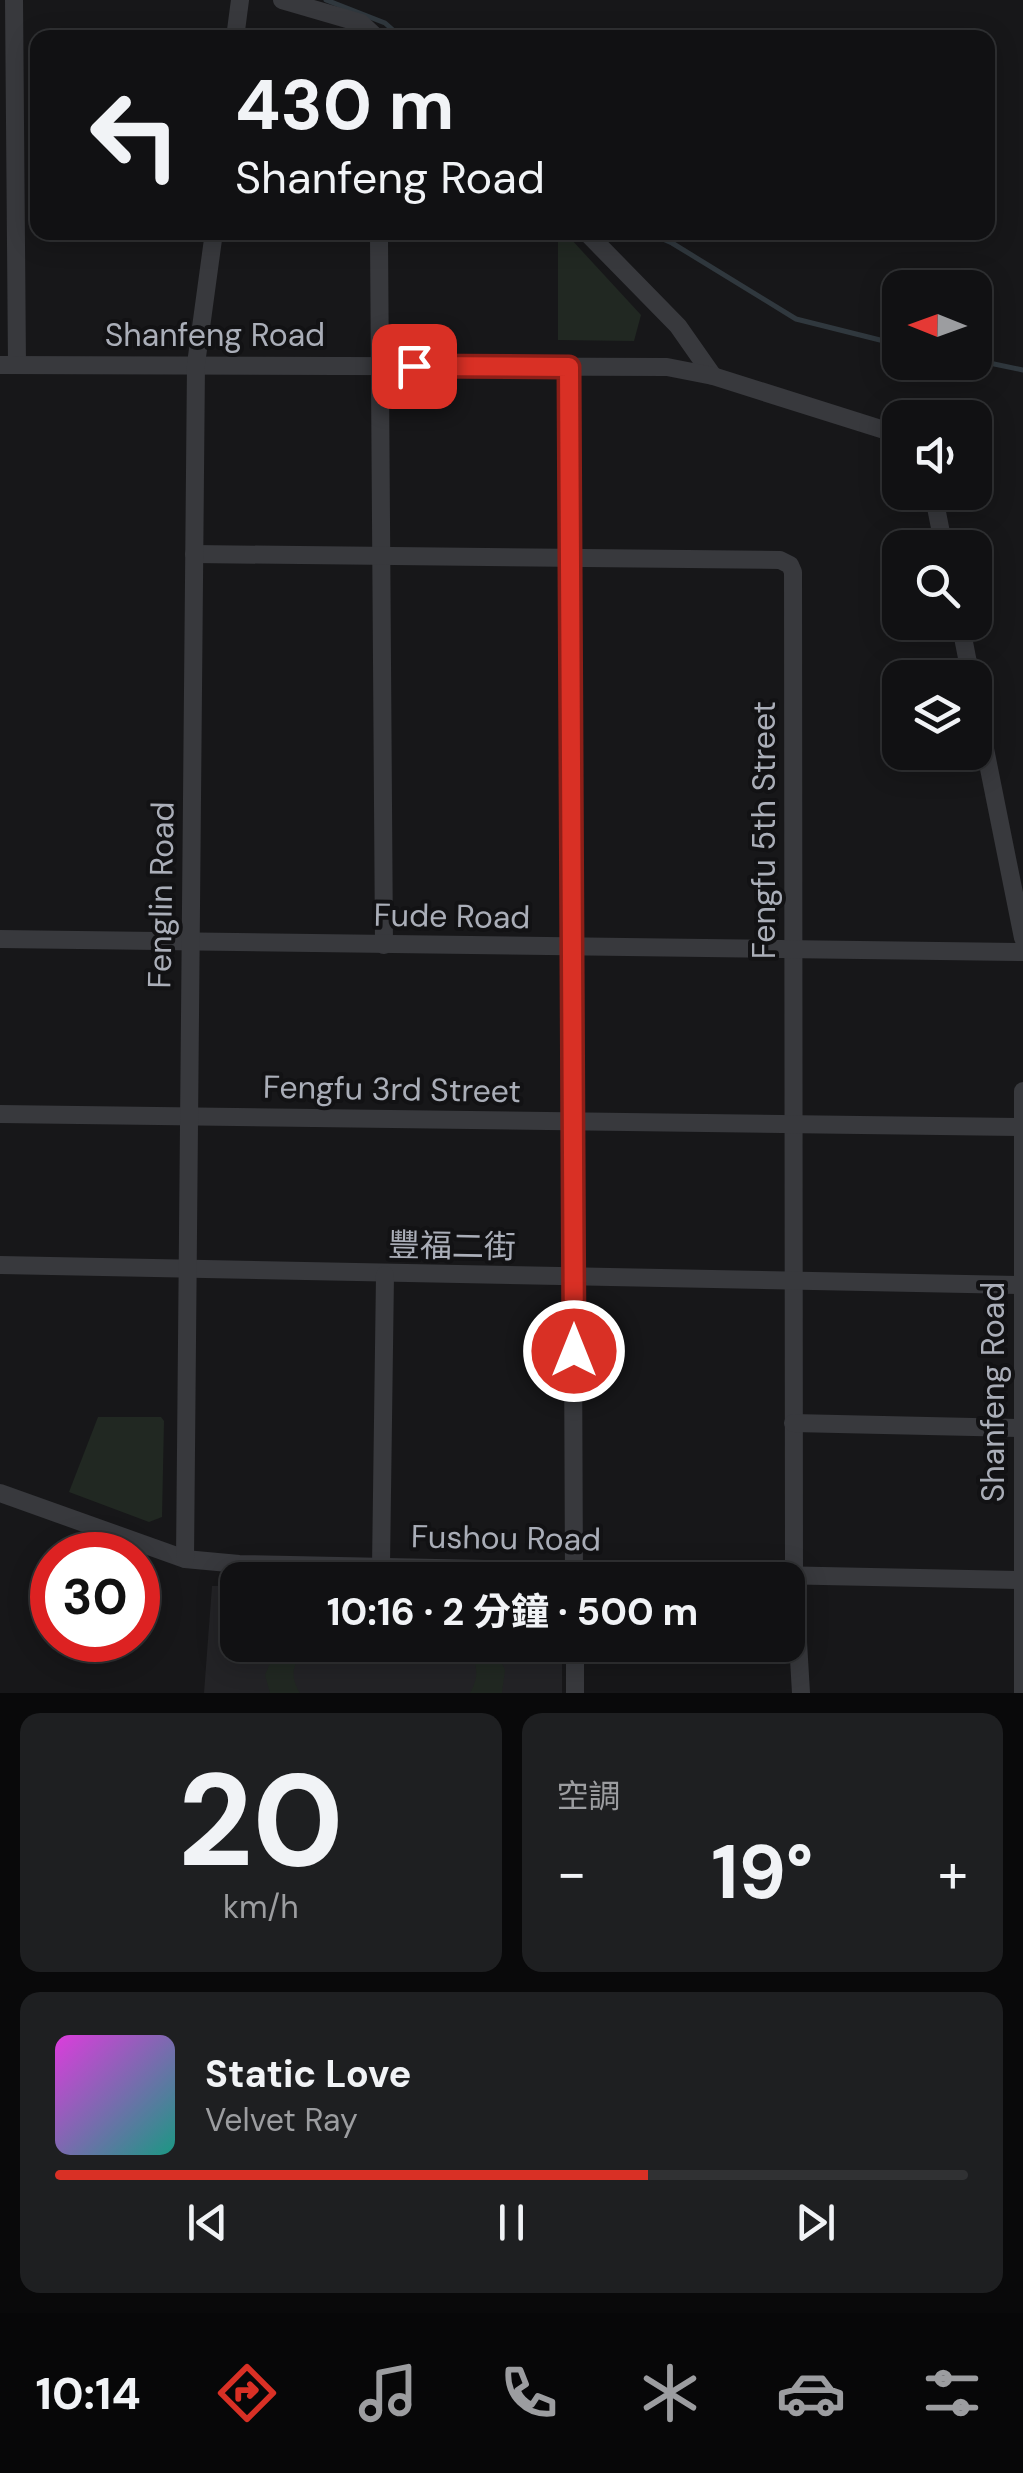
<!DOCTYPE html>
<html lang="zh-TW">
<head>
<meta charset="utf-8">
<style>
  :root { --surface:#111113; --page:#1e1f21; --text:#f1f3f6; --muted:#9c9da0; --line:#303133; --accent:#d93025 }
  body { margin:0; font-family:"DM Sans","Noto Sans TC",sans-serif; background:var(--page); color:var(--text); height:100vh; display:flex; flex-direction:column; font-size:38px; white-space:nowrap }
  * { box-sizing:border-box; margin:0 }
  p { font-size:32px; color:var(--muted) }
  .icon { flex:none; width:55px; height:55px; fill:none; stroke:currentColor; stroke-width:2; stroke-linecap:round; stroke-linejoin:round }
  .map { position:relative; height:1693px; overflow:hidden }
  .details { display:flex; flex-direction:column; gap:20px; padding:20px; background:#09090a; flex:1 }
  .details>* { flex:none }
  .guide { position:absolute; left:30px; top:30px; width:965px; height:210px; border-radius:20px; box-shadow:0 5px 25px #0003,0 0 0 2px var(--line); background:#111113; color:var(--text); overflow:hidden }
  .needle { width:65px; rotate:271deg }
  .tools { position:absolute; left:882px; top:270px; display:grid; gap:20px }
  .tools a { display:grid; place-items:center; width:110px; height:110px; border-radius:20px; background:var(--surface); box-shadow:0 5px 25px #0003,0 0 0 2px var(--line); font-size:50px }
  .speed { position:absolute; left:30px; top:1532px; display:flex; gap:20px; font-size:50px; font-weight:700; text-align:center }
  .speed>* { display:grid; place-content:center; width:130px; height:130px; border-radius:50%; background:var(--surface); box-shadow:0 5px 25px #0003,0 0 0 2px var(--line); line-height:1 }
  .speed .limit { border:15px solid #d22; background:#fff; color:#111 }
  .pin { position:absolute; display:grid; place-items:center; width:85px; height:85px; color:#fff; margin:-42px; border-radius:20px; box-shadow:0 5px 15px #0006 }
  .me { position:absolute; width:110px; margin:-55px; rotate:0deg; stroke-linejoin:round; filter:drop-shadow(0 0 8px #0008) }
  .turn { display:flex; align-items:center; gap:35px; height:210px; padding:0 40px; font-size:45px }
  .turn .icon { width:130px; height:130px; stroke-width:2.5 }
  .turn b { display:block; font-size:70px; line-height:85px }
  .big { font-size:75px; font-weight:700; line-height:1.1 }
  .details .widget { flex:1; display:flex; flex-direction:column; justify-content:center; gap:15px; min-width:0; padding:0 35px; border-radius:20px; background:var(--page) }
  .details .dial { align-items:center; gap:0 }
  .dial b { font-size:130px; line-height:1 }
  .song { display:flex; align-items:center; gap:30px }
  .cover { width:120px; height:120px; border-radius:15px; background:linear-gradient(135deg,hsl(300 70% 55%),hsl(170 70% 35%)) }
  .played { height:10px; border-radius:5px; background:linear-gradient(90deg,var(--accent) 65%,var(--line) 65%) }
  .keys { display:flex; justify-content:space-around; direction:ltr }
  .heat { display:flex; justify-content:space-between; align-items:center; font-size:55px; direction:ltr }
  .details .tiles { flex:1; display:grid; gap:20px; grid-template-columns:1fr 1fr }
  .widget:last-child { grid-column:span 2 }
  .trip { position:absolute; left:220px; top:1562px; width:585px; height:100px; border-radius:20px; background:var(--surface); box-shadow:0 5px 25px #0003,0 0 0 2px var(--line); font-weight:700; line-height:100px; text-align:center }
  .dock { display:flex; height:160px; justify-content:space-around; align-items:center; background:#070708; color:var(--muted) }
  .dock .icon { width:70px; height:70px }
  .dock .selected { color:var(--accent) }
  .dock b { font-size:45px; color:var(--text) }
  .map>svg:first-child { display:block }
  .built { fill:#232326 }
  .green { fill:#212822 }
  .lines { fill:none; stroke-linecap:round; stroke-linejoin:round }
  .stream { stroke:#30383e; stroke-width:5 }
  .minor { stroke:#38393d; stroke-width:18 }
  .route-casing { stroke:#8d1f18; stroke-width:25 }
  .route { stroke:#d93025; stroke-width:18 }
  .labels { text-anchor:middle; stroke-width:8; stroke-linejoin:round; paint-order:stroke }
  .street-label { font-size:32px; fill:#aaaeb8; stroke:#121214 }
</style>
</head>
<body>
<div class="map">
<svg width="1023" height="1693" viewBox="0 0 1023 1693">
  <rect width="100%" height="100%" fill="#171719"/>
  <path class="built" d="M212,1586H237L238,1645H562V1693H204Z"/>
  <g class="green">
    <path d="M570,238L641,315L634,341L558,340V242Z"/>
    <path d="M98,1417H161L164,1421L162,1517L149,1522L69,1492Z"/>
    <path d="M278,1645H313C295,1659 287,1672 300,1693H270L265,1675Z"/>
    <path d="M464,1645H493L505,1670L502,1693H470C481,1674 477,1661 464,1645Z"/>
  </g>
  <g class="lines">
    <g class="stream">
      <path d="M326,0L385,23L402,38"/>
      <path d="M647,232L672,243L796,319L900,345"/>
      <path d="M975,360L1023,370"/>
    </g>
    <g class="minor">
      <path d="M14,0L17,365"/>
      <path d="M282,0L361,23L377,38"/>
      <path d="M235,38L240,0"/>
      <path d="M586,232L678,326L713,376"/>
      <path d="M379,238L384,945"/>
      <path d="M0,365L667,367L713,376L900,435"/>
      <path d="M569,367L574,1580"/>
      <path d="M933,492L944,548"/>
      <path d="M194,554L780,560L790,565L793,572L794,1574L801,1693"/>
      <path d="M960,622L971,678"/>
      <path d="M975,699L1023,938"/>
      <path d="M0,939L1023,952"/>
      <path d="M0,1114L1023,1127"/>
      <path d="M0,1265L1023,1285"/>
      <path d="M793,1423L1023,1428"/>
      <path d="M0,1493L185,1559L239,1564L1023,1580"/>
      <path d="M185,1559L196,364L214,232"/>
      <path d="M381,1566L385,1275"/>
      <path d="M575,1645V1693"/>
      <path d="M1023,1693V1091"/>
    </g>
  </g>
  <g class="lines">
    <g class="route-casing">
      <path id="route" d="M414,366L569,367L574,1351"/>
    </g>
    <use href="#route" class="route"/>
  </g>
  <g class="labels">
    <g class="street-label">
      <text x="215" y="346">Shanfeng Road</text>
      <text transform="translate(764 830) rotate(-90)" y="11">Fengfu 5th Street</text>
      <text transform="translate(161 895) rotate(-89)" y="11">Fenglin Road</text>
      <text transform="translate(452 916) rotate(1)" y="11">Fude Road</text>
      <text transform="translate(392 1089) rotate(1)" y="11">Fengfu 3rd Street</text>
      <text transform="translate(452 1246) rotate(1)" y="11">豐福二街</text>
      <text transform="translate(993 1392) rotate(-90)" y="11">Shanfeng Road</text>
      <text transform="translate(506 1538) rotate(1)" y="11">Fushou Road</text>
    </g>
  </g>
</svg>
<div class="tools">
<a><svg class="needle" viewBox="-14 -14 28 28"><path d="M0-13l5 13h-10z" fill="#e53935"/><path d="M0 13l5-13h-10z" fill="#9c9da0"/></svg></a>
<a><svg class="icon" aria-label="sound" viewBox="0 0 24 24"><path d="M4 9h4l5-4v14l-5-4H4zM17 9q2 3 0 6"/></svg></a>
<a><svg class="icon" aria-label="search" viewBox="0 0 24 24"><circle cx="10" cy="10" r="6"/><path d="M15 15l6 6"/></svg></a>
<a><svg class="icon" aria-label="layers" viewBox="0 0 24 24"><path d="M12 4l9 5-9 5-9-5zM3 14l9 5 9-5"/></svg></a>
</div>
<div class="speed"><div class="limit">30</div></div>
<div class="pin" style="left:414px;top:366px;background:#d93025"><svg class="icon" aria-label="arrive" viewBox="0 0 24 24"><path d="M6 21V4h12l-3 4 3 4H6"/></svg></div>
<svg class="me" style="left:574px;top:1351px" viewBox="-20 -20 40 40"><circle r="17" fill="#d93025" stroke="#fff" stroke-width="3"/><path d="M0-11L8 9 0 5-8 9z" fill="#fff"/></svg>
<div class="trip">10:16 · 2 分鐘 · 500 m</div>
<div class="guide">
<div class="turn"><svg class="icon" aria-label="left" viewBox="0 0 24 24"><path d="M17 20v-9H6M10 6l-5 5 5 5"/></svg><div><b>430 m</b>Shanfeng Road</div></div>
</div>
</div>
<section class="details">
<div class="tiles">
<div class="widget dial"><b>20</b><p>km/h</p></div>
<div class="widget"><p>空調</p>
<div class="heat"><a>−</a><b class="big">19°</b><a>+</a></div>
</div>
<div class="widget">
<div class="song"><i class="cover"></i><div><b>Static Love</b><p>Velvet Ray</p></div></div>
<div class="played"></div>
<div class="keys"><svg class="icon" aria-label="previous" viewBox="0 0 24 24"><path d="M18 5L8 12l10 7zM5 5v14"/></svg><svg class="icon" aria-label="pause" viewBox="0 0 24 24"><path d="M8 5v14M16 5v14"/></svg><svg class="icon" aria-label="next" viewBox="0 0 24 24"><path d="M6 5l10 7-10 7zM19 5v14"/></svg></div>
</div>
</div>
</section>
<nav class="dock">
<b>10:14</b>
<svg class="icon selected" aria-label="directions" viewBox="0 0 24 24"><path d="M12 3l9 9-9 9-9-9zM9 14v-3h6M13 9l2 2-2 2"/></svg>
<svg class="icon" aria-label="music" viewBox="0 0 24 24"><path d="M9 18V5l10-2v13"/><circle cx="6" cy="18" r="3"/><circle cx="16" cy="16" r="3"/></svg>
<svg class="icon" aria-label="phone" viewBox="0 0 24 24"><path d="M5 4h4l2 5-3 2q2 4 5 5l2-3 5 2v4C11 20 4 13 5 4z"/></svg>
<svg class="icon" aria-label="climate" viewBox="0 0 24 24"><path d="M12 3v18M4 7l16 10M4 17L20 7"/></svg>
<svg class="icon" aria-label="car" viewBox="0 0 24 24"><path d="M5 17H2v-5l4-1 3-4h7l3 4 3 1v5h-3M9 17h6M6 11h13"/><circle cx="7" cy="17" r="2"/><circle cx="17" cy="17" r="2"/></svg>
<svg class="icon" aria-label="filters" viewBox="0 0 24 24"><path d="M4 7h16M4 17h16"/><circle cx="9" cy="7" r="2"/><circle cx="15" cy="17" r="2"/></svg>
</nav>
</body>
</html>
